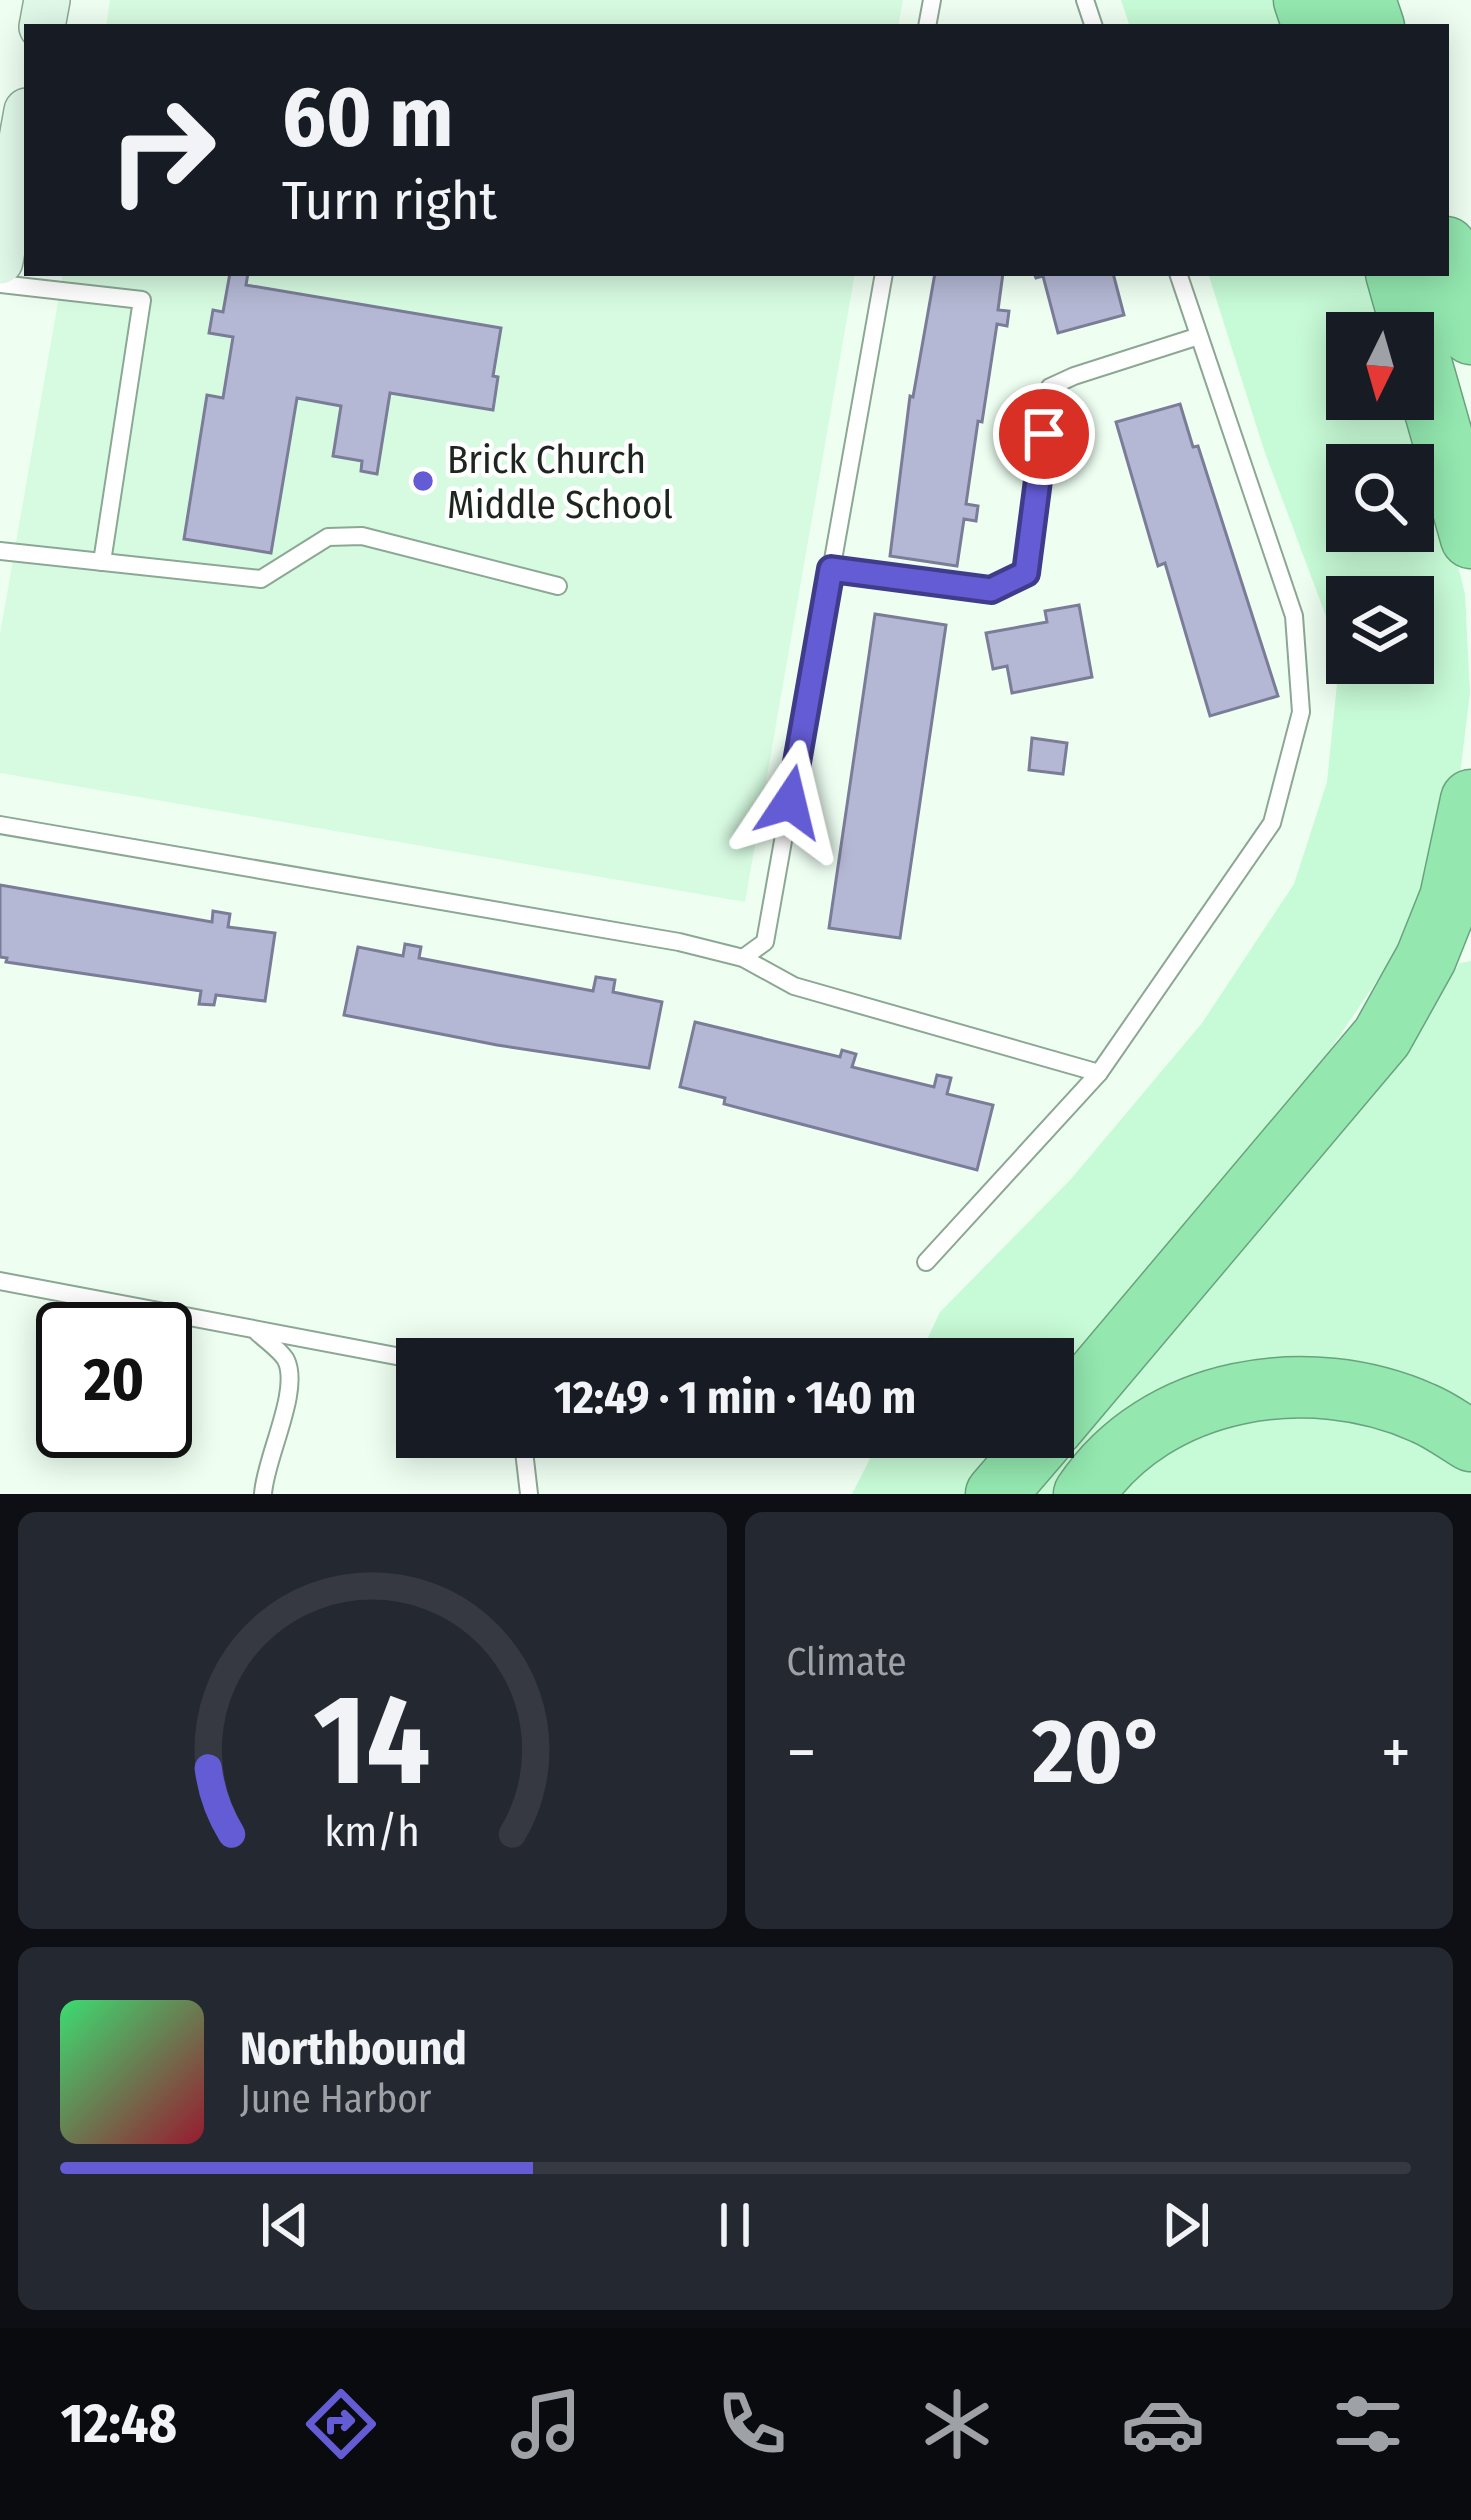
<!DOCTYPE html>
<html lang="en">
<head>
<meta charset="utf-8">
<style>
  :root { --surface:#171b24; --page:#242831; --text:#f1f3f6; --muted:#9ea1a6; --line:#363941; --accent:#645cd5 }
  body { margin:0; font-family:"Fira Sans Condensed",sans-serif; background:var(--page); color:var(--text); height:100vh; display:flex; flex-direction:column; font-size:45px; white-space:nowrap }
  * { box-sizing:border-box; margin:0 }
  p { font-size:39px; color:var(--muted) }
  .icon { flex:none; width:66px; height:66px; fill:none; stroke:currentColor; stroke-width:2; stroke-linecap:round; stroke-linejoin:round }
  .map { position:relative; height:1494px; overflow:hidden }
  .drawer { display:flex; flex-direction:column; gap:18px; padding:18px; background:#0d0f14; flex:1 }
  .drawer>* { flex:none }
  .guide { position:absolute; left:24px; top:24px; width:1425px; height:252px; border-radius:0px; box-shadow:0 6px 30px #0003; background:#171b24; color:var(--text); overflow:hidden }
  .needle { width:78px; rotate:185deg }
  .tools { position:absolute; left:1326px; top:312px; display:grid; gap:24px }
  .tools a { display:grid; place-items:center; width:108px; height:108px; border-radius:0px; background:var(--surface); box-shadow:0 6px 30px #0003; font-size:60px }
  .speed { position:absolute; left:36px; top:1302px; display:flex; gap:24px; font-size:60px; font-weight:700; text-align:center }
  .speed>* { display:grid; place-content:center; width:156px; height:156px; border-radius:50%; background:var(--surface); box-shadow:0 6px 30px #0003; line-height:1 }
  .speed .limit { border:6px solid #111; border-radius:18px; background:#fff; color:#111 }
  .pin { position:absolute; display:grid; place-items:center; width:102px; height:102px; color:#fff; margin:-51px; border:6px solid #fff; border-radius:50%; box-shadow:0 3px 12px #0007 }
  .me { position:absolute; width:132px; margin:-66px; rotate:10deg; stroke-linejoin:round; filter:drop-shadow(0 0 9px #0008) }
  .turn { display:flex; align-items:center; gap:42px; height:252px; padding:0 60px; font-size:54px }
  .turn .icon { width:156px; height:156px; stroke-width:2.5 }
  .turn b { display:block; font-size:84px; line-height:102px }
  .big { font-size:90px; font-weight:700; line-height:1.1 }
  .drawer .widget { flex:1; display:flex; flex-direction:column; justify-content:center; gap:18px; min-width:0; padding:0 42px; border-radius:18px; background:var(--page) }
  .drawer .dial { align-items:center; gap:0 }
  .dial svg { height:312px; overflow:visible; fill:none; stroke:var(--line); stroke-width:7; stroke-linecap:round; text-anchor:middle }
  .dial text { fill:var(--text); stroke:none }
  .song { display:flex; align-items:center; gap:36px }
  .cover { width:144px; height:144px; border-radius:18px; background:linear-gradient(135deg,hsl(140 70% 55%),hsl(350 70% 35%)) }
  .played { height:12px; border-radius:6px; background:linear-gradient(90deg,var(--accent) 35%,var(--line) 35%) }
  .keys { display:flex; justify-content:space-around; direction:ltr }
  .heat { display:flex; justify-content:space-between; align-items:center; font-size:66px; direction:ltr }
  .drawer .tiles { flex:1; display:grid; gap:18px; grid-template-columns:1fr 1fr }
  .widget:last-child { grid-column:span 2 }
  .trip { position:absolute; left:396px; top:1338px; width:678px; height:120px; border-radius:0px; background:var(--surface); box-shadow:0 6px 30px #0003; font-weight:700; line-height:120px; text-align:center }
  .tabs { display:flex; height:192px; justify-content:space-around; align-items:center; background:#090b0e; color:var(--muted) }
  .tabs .icon { width:84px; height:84px }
  .tabs .current { color:var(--accent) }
  .tabs b { font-size:54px; color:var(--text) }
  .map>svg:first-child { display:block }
  .built { fill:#d7fbe1 }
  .green { fill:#c7fad6; fill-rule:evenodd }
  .building { fill:#b5b8d4; stroke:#7b7d98; stroke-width:3 }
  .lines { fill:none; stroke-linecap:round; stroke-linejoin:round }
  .service-casing { stroke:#8ca794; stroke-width:20 }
  .secondary-casing { stroke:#8ca794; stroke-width:48 }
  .motorway-casing { stroke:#69a37d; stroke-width:63 }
  .service { stroke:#fff; stroke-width:16 }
  .secondary { stroke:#dff8e7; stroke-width:45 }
  .motorway { stroke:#93e7af; stroke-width:60 }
  .route-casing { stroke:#413c8a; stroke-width:30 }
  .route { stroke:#645cd5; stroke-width:21 }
  .poi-dot { fill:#645cd5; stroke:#fff; stroke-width:4.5 }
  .labels { text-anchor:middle; stroke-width:9; stroke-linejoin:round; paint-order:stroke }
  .poi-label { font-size:39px; fill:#1c261f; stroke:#fff; text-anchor:start }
</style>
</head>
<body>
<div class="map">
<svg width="1471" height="1494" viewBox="0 0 1471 1494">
  <rect width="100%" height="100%" fill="#eefff2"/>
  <g class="built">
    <path d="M110,0H903L898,27H106Z"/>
    <path d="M63,273H855L745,902L0,773V634Z"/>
  </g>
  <g class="green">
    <path d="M1121,0H1289L1299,27H1130Z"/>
    <path d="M1208,273H1378L1396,333H1347V399H1413L1425,431L1465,594L1470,693L1456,807L1422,914L1332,1047L1202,1221L1053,1401V1359H918L940,1312L1071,1179L1202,1023L1294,884L1327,782L1340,654L1264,450ZM1347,465H1413V531H1347ZM1347,597H1413V663H1347Z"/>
    <path d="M1471,961V1420L1352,1370L1064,1494H1025L1399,1048L1460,963Z"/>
    <path d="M1279,1407L1385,1421L1471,1466V1494H1116L1161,1444Z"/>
    <path d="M881,1437H1023L976,1494H852Z"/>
  </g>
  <g class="building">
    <path d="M230,273H248L246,285L501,328L493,376L498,377L493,410L390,393L377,474L361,471L362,461L333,456L341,406L297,398L271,553L184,539L207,395L223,398L233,337L209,333L213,310L223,312Z"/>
    <path d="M935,273H1003L998,310L1009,311L1007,326L997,324L982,422L978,421L966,504L978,506L976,521L964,519L957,566L890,556L910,396L913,397Z"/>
    <path d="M1034,273H1113L1124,315L1058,333L1043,276L1036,278Z"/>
    <path d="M1180,404L1193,447L1198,446L1278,696L1210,716L1165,563L1158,566L1116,422Z"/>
    <path d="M1079,605L1092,677L1012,693L1007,666L993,669L986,633L1047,622L1045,611Z"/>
    <path d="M875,614L946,625L900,938L829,928Z"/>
    <path d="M1032,738L1067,743L1063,774L1029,770Z"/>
    <path d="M0,885L212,922L213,911L230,914L228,927L275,933L265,1001L216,995L214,1005L199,1004L201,991L6,962L7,958L0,957Z"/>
    <path d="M405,944L421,947L419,958L593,991L596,977L615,980L613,992L662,1002L649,1068L497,1045L344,1015L358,947L403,956Z"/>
    <path d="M695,1022L840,1057L842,1050L856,1054L852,1067L934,1087L937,1075L951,1078L947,1094L993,1105L977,1170L724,1104L725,1098L680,1087Z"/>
  </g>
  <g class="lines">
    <g class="service-casing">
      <g id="service">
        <path d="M1085,0L1094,27"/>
        <path d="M927,27L932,0"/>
        <path d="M0,284L142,300L102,562"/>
        <path d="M0,551L261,579L328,537L362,536L558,586"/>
        <path d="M831,569L991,590L1026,573L1050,387L1074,376L1199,336"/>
        <path d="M0,825L679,942L743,958L765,942L884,273"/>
        <path d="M743,958L794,986L1099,1073"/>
        <path d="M926,1262L1099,1073L1272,823L1301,712L1294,616L1178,273"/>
        <path d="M0,1281L417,1360"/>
        <path d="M258,1333C266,1340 281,1351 286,1360C301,1391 265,1458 263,1494"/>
        <path d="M518,1437L524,1451L529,1494"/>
      </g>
    </g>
    <g class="secondary-casing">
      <g id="secondary">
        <path d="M42,27L47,0"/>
        <path d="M0,261L27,111"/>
      </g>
    </g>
    <g class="motorway-casing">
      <g id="motorway">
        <path d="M1304,0L1313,27"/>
        <path d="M1365,0L1374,27"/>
        <path d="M1446,247L1471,334"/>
        <path d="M1396,273L1413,333"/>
        <path d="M1413,334L1471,538"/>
        <path d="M1053,1427L1382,1037L1426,958L1450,898L1471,800"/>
        <path d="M996,1494L1045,1437"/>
        <path d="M1084,1494C1156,1386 1309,1362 1423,1413C1440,1420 1456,1432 1471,1441"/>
      </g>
    </g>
    <use href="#service" class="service"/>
    <use href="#secondary" class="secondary"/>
    <use href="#motorway" class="motorway"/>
  </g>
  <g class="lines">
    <g class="route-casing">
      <path id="route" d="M790,802L831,569L991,590L1026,573L1044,434"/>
    </g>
    <use href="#route" class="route"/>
  </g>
  <circle class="poi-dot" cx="423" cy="481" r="12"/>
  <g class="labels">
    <g class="poi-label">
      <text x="447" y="473">Brick Church<tspan x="447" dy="45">Middle School</tspan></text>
    </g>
  </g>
</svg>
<div class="tools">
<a><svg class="needle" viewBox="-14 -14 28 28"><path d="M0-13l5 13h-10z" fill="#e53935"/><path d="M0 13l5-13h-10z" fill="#9ea1a6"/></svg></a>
<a><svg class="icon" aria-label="search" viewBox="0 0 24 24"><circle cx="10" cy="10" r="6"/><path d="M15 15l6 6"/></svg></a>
<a><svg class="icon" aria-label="layers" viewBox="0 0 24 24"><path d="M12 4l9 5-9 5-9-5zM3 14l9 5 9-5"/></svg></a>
</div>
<div class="speed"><div class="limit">20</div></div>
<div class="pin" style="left:1044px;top:434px;background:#d93025"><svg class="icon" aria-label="arrive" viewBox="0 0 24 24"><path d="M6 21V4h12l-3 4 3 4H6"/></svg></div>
<svg class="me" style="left:790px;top:802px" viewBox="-20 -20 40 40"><path d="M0-17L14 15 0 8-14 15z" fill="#645cd5" stroke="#fff" stroke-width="4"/></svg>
<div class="trip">12:49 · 1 min · 140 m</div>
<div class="guide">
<div class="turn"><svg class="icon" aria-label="right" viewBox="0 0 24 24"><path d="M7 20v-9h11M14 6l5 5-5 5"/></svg><div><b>60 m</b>Turn right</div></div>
</div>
</div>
<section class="drawer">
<div class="tiles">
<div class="widget dial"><svg viewBox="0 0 100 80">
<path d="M14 69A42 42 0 1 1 86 69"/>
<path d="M14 69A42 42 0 0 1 8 52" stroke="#645cd5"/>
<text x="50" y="56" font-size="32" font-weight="700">14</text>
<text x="50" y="72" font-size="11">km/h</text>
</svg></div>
<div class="widget"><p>Climate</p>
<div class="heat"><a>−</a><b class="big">20°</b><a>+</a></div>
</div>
<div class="widget">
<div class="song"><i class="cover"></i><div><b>Northbound</b><p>June Harbor</p></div></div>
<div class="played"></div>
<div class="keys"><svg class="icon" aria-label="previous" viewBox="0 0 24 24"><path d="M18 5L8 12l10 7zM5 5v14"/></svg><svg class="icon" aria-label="pause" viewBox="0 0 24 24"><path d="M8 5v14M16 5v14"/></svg><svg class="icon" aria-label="next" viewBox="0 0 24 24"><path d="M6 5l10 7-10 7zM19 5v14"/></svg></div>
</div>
</div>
</section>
<nav class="tabs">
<b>12:48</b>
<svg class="icon current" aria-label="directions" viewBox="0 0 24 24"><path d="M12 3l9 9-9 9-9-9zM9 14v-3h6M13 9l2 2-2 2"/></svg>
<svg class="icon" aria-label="music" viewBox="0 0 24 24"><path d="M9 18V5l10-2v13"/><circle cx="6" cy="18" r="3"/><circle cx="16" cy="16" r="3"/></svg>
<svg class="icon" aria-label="phone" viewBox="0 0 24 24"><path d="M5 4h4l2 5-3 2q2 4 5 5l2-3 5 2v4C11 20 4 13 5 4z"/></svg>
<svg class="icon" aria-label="climate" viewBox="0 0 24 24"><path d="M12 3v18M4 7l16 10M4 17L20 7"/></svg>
<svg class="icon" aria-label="car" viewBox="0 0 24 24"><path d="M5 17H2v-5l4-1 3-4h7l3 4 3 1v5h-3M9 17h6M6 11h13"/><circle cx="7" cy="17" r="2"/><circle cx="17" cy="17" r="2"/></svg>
<svg class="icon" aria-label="filters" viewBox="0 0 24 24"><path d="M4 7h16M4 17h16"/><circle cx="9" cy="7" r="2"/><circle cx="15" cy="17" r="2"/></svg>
</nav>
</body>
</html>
